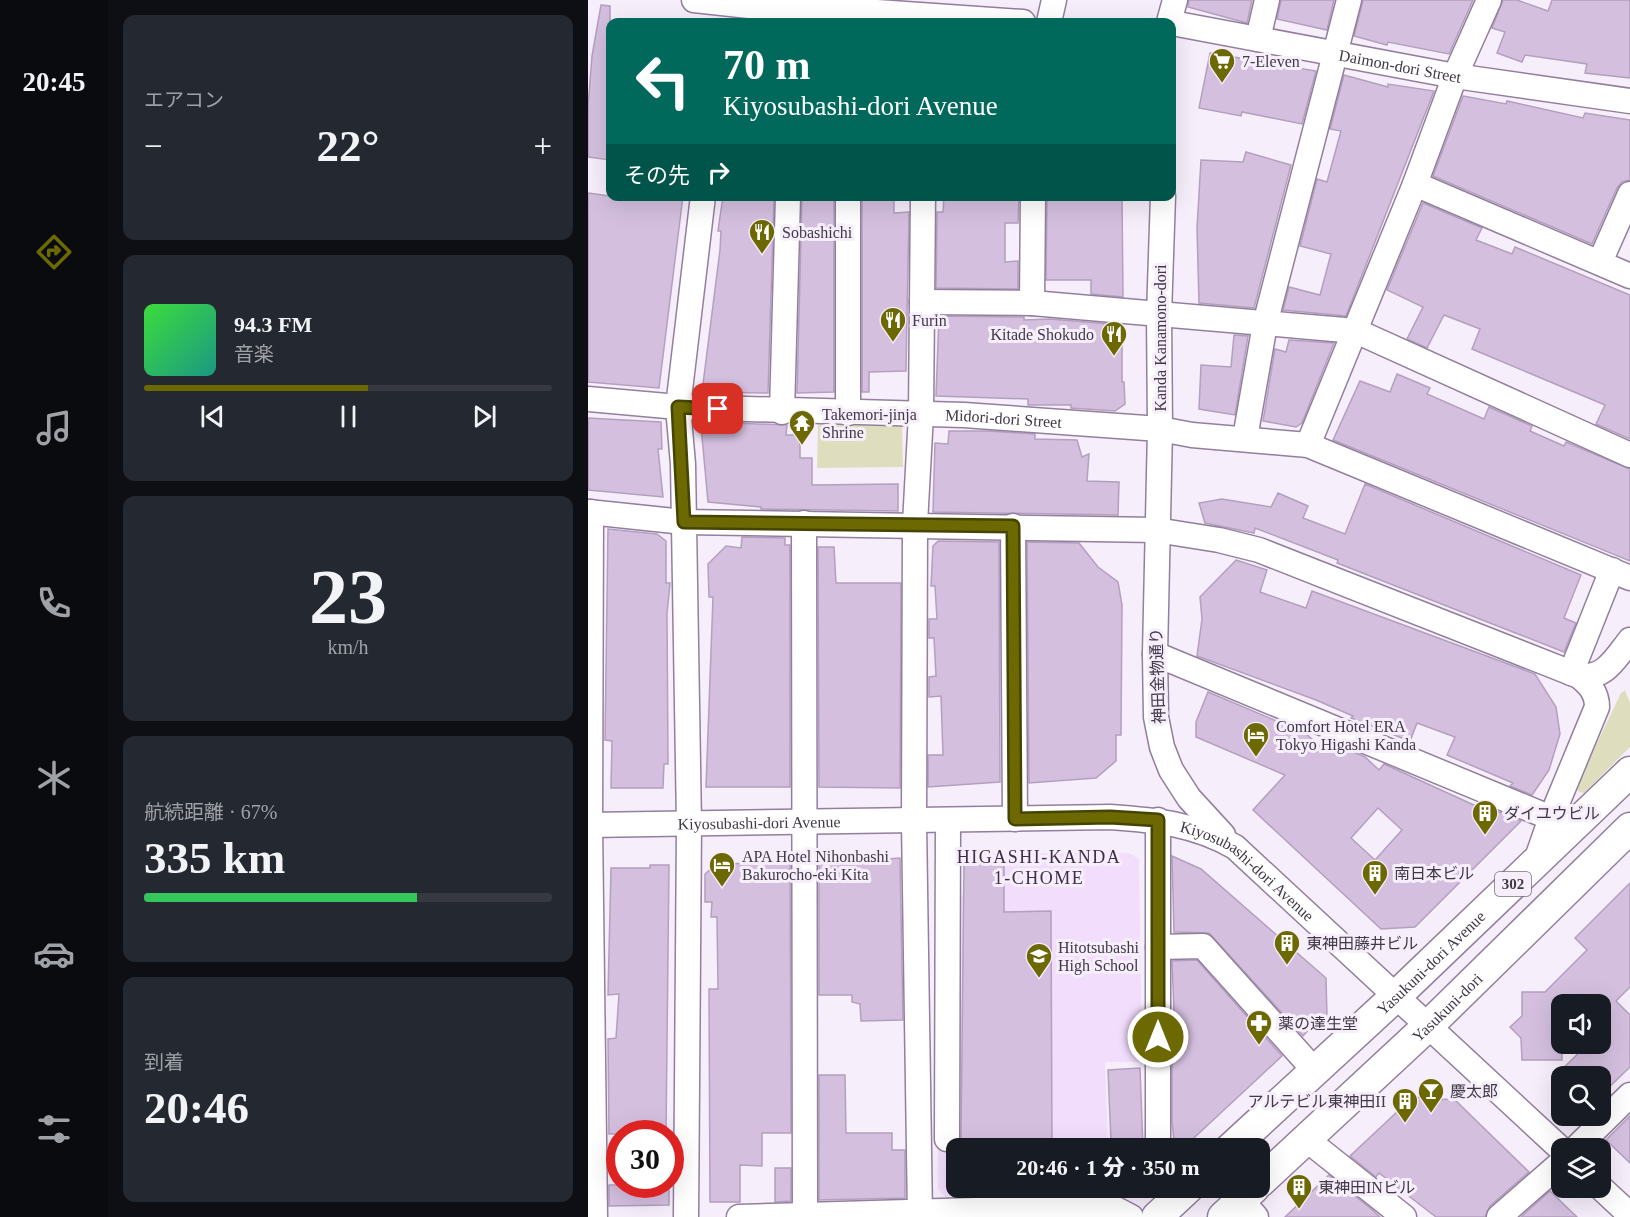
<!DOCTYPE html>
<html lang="ja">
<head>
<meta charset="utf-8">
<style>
  :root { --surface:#171b24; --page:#242831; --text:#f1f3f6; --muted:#9ea1a6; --line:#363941; --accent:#6c6903 }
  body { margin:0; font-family:"Times New Roman","Noto Sans JP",serif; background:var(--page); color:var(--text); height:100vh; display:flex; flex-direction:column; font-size:22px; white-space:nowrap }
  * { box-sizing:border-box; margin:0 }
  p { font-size:20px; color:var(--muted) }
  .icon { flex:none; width:33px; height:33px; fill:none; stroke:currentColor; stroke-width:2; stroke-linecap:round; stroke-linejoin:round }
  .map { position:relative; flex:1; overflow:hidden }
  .drawer { display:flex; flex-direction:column; gap:15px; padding:15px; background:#0d0f14; width:480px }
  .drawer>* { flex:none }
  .guide { position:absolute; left:18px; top:18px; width:570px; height:183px; border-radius:12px; box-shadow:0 6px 24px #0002; background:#00695c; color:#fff; overflow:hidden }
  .tools { position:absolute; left:963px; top:994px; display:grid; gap:12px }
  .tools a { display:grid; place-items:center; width:60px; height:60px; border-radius:12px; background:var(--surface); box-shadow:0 6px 24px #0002; font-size:30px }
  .speed { position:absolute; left:18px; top:1120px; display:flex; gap:12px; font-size:30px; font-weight:700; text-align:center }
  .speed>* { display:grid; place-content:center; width:78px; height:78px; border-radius:50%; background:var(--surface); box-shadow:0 6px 24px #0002; line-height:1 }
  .speed .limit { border:9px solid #d22; background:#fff; color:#111 }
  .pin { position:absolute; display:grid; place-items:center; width:51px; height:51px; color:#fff; margin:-26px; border-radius:12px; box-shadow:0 3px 9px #0006 }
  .me { position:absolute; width:66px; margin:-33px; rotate:0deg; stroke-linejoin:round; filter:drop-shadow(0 0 4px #0008) }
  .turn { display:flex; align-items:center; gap:21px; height:126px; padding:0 18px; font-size:27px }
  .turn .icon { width:78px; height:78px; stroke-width:2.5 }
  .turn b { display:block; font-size:42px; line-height:51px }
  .then { display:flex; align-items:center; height:57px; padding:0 18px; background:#0003; gap:12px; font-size:22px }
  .big { font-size:45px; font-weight:800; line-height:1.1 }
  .drawer .card { flex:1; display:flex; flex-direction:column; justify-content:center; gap:9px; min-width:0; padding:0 21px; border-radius:12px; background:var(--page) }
  .drawer .dial { align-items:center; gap:0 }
  .dial b { font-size:78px; line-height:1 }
  .song { display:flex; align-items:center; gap:18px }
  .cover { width:72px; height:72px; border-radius:9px; background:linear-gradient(135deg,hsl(120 70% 55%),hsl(170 70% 35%)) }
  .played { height:6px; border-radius:3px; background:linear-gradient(90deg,var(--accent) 55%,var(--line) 55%) }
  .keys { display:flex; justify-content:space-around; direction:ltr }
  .heat { display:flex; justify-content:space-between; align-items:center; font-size:33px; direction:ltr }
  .charge { height:9px; border-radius:4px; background:linear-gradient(90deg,#34c759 67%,var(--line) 0) }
  .trip { position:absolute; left:358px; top:1138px; width:324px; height:60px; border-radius:12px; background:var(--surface); box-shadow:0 6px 24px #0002; font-weight:800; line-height:60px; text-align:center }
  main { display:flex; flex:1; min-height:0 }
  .menu { display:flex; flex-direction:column; width:108px; justify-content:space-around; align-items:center; background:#090b0e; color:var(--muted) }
  .menu .icon { width:42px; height:42px }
  .menu .selected { color:var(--accent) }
  .menu b { font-size:27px; color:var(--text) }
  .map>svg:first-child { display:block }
  .built { fill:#f2ddfd }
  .green { fill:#dedebe }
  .building { fill:#d4bfdf; stroke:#b39fbe; stroke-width:1.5; fill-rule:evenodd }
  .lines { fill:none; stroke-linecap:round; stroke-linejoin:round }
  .minor-casing { stroke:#927f9d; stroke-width:27 }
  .major-casing { stroke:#927f9d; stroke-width:33 }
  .minor { stroke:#fff; stroke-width:24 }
  .major { stroke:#fff; stroke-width:30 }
  .route-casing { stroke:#464402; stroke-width:15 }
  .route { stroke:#6c6903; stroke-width:10 }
  .labels { text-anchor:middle; stroke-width:6; stroke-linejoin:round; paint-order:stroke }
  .shield { fill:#f7eefc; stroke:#786f7d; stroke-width:1.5 }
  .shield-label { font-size:15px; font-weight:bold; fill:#413946 }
  .poi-label { font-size:16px; fill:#413946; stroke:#f7eefc; text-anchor:start }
  .street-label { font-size:16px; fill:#413946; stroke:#f7eefc }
  .neighbourhood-label { font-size:18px; letter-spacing:1.5px; fill:#3e2d47; stroke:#f7eefc }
</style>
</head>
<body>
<main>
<nav class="menu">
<b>20:45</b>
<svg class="icon selected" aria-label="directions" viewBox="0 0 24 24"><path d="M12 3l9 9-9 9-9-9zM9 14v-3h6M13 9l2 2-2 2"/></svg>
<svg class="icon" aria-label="music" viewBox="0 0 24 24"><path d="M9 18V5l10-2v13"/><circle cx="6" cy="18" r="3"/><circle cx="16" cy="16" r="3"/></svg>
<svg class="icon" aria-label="phone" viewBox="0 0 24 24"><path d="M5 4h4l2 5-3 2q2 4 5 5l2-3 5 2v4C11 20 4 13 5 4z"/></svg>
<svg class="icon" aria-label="climate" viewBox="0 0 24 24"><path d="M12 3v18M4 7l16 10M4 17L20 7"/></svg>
<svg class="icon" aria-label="car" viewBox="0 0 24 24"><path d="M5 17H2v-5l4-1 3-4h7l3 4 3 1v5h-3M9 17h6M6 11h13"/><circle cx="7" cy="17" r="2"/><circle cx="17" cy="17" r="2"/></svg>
<svg class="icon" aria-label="filters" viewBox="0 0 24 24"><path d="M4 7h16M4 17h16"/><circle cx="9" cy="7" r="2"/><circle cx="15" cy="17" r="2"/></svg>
</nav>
<section class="drawer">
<div class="card"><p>エアコン</p>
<div class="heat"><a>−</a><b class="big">22°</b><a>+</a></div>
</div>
<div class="card">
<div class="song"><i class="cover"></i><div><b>94.3 FM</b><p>音楽</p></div></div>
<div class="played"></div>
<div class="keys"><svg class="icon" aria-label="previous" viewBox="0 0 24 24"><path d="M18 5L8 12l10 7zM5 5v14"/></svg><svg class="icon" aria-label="pause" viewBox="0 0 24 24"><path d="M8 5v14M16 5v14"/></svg><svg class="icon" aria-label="next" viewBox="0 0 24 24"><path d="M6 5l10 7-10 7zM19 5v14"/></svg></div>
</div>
<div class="card dial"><b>23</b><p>km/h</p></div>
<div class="card"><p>航続距離 · 67%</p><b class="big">335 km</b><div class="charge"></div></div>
<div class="card"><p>到着</p><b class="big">20:46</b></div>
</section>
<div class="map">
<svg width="1042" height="1217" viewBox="0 0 1042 1217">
  <rect width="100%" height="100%" fill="#f7eefc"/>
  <path class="built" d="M397,853H541L551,859L554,1062H517L520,1147L510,1149H369V1188H512L357,1197L350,1189L349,896L396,895Z"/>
  <g class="green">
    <path d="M230,423L314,424L315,467L229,468Z"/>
    <path d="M1037,690L1042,703V747L996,793L991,792L988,787L1033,693Z"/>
  </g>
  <g class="building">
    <path d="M601,0H664L659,23L600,7Z"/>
    <path d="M693,0H746L739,30L689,19Z"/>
    <path d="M775,0H885L861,54L800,42L799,45L766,36Z"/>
    <path d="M915,0H929L960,11L964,0H1042V78L997,73L999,64L937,55L934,62L909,53L917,32L904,28Z"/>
    <path d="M13,5L22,6V160L0,157V107L4,56Z"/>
    <path d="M622,53L728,71L714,124L654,112L653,116L611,108Z"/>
    <path d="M756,75L800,87V84L846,91L758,316L695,310L701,287L732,295L743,254L712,246L729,179L739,182L753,131L742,129Z"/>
    <path d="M875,96L918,104L919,101L995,118L997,113L1042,120V180L1034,182L1029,188L1004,244L845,176Z"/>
    <path d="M658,152L703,165L666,308L611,303L609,228L613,160L655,162Z"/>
    <path d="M0,193L22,196H95L71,388L0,382Z"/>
    <path d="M135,196H186L180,393L114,392L132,250L133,231H130Z"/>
    <path d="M214,196H246V392L209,393Z"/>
    <path d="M356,196H431L430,223H417V262L430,261V289L348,288L349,212H355Z"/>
    <path d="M459,196H534L535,297L503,294V280H458Z"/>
    <path d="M306,197V213L321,212L318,371L281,372V392H274V198Z"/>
    <path d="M835,203L894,228L888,240L924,254L927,247L1042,295V439L1008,424L1017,405L884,349L892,329L856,315L839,348L819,339L835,307L799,290Z"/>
    <path d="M351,316L436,317V320L462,319L534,325V382H536L537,404L527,411L483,408V405H440V399L348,396Z"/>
    <path d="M646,335L660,336L647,415L611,409L613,365L643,367Z"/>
    <path d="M701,340L746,343L714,423L708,427L675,421L687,349L698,352Z"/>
    <path d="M809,374L842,388L839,394L896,419L901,407L944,426L942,431L976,446L978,442L1042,469V561L745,440L772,381L802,392Z"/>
    <path d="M0,418L73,422L74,449H70L75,497L0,490Z"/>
    <path d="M119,422L199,425L198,435H212V458H224V485L310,484V511L173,509V507L120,502L113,426Z"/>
    <path d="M361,431H401L447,434V439L489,440L494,457L501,454L499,481L531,482L530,515L345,512L347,443L360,444Z"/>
    <path d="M777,484L993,575L976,618L988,623L976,652L749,563L750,560L667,528L666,533L617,523L611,503L634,499L683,507L690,493L720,506L715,518L757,534Z"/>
    <path d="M20,529L69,534L78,541V583H82L79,614L80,764H76L75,788H23L24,741L17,740Z"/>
    <path d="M154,537L197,538V545H202V787H118L125,597H121L120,564L138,546L153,548Z"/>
    <path d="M350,541L411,542L412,782L340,787V755H355L353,696L341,697V677L348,676L346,638H341V619H349L347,586H343L345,546Z"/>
    <path d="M439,542L491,543L510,567L530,582L534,605L533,735H528V761L508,778L441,783Z"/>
    <path d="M230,547H246L248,583H313L312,788L231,787Z"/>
    <path d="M648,560L679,570L672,592L718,608L724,591L947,674L968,707L972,734L961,770L944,795L922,786L925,783L859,755L867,737L829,723L821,744L817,742L819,740L763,718L765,716L728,700L609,656L614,619L612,597Z"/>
    <path d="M620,692L717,733L734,748L740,741L777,757L791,770L796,764L899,811L901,808L933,821L827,927L793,929L665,810L697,775L608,737V722ZM790,808L814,830L787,860L763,838Z"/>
    <path d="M584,856L613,869L738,978L739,1017L729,1027L726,1024L715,1036L621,933L586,932Z"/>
    <path d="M312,858L315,1020L273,1021L272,1004L264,1002V995H231V860L257,862Z"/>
    <path d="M202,860L203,1133H174V1166L152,1165V1202H122L121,989H130L129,917H123L124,902H117V874L127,865Z"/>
    <path d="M376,860L416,861V912L463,911L464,1149H369L373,1139Z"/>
    <path d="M62,865H81L78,1134H21L20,1039L28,1038L31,994L20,995L23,868H62Z"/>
    <path d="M1042,883V987L1028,1001L1042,1015V1067L1012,1096V1077H966L1000,1044H1012V1005H974V1060H934L933,1038L922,1027L934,1016V992H957L999,950L987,938Z"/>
    <path d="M609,960L694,1056L594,1149H587L584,1122V1067L585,1059H588L584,961Z"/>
    <path d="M552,1068L555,1149H537L536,1142H523L520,1070Z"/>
    <path d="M231,1075H257L258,1133H304V1150H317V1198L231,1200Z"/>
    <path d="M826,1096L839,1100L866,1099L941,1172L902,1206L897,1217H848L791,1173L788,1177L762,1156Z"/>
    <path d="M1042,1116V1163L1018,1140Z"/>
    <path d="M187,1168H203V1201L187,1202Z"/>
    <path d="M741,1175L782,1208L792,1217H697Z"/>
    <path d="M21,1185H81V1205L21,1206Z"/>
    <path d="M962,1191L989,1217H933Z"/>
  </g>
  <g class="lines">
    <g class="minor-casing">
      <g id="minor">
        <path d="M106,0L179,8L260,10L435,22"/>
        <path d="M461,22L466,0"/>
        <path d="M581,22L587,0"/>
        <path id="s1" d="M584,23L867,76L1042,101"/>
        <path d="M670,39L679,0"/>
        <path d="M827,184L1042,276"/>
        <path d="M575,196L571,315L572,429L567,654L568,717L574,747L583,770L601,798L635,835"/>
        <path d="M1012,262L1042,194"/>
        <path d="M334,302L444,303L768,331L1042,455"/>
        <path d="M444,303L445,196"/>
        <path id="s2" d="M0,399L90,407L376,415L572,429L604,435L720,445L1042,578"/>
        <path d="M194,412L200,196"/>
        <path d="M260,413V196"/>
        <path d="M657,438L677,324L761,0"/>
        <path d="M720,445L827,184L867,76L901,0"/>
        <path d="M0,512L96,522L568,530L631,540L671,550L991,676C1017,679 1027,659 1042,640"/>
        <path d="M3,512L2,825L7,1217"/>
        <path d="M216,523L217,1217"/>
        <path d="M425,526L427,819"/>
        <path d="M567,654L963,818L948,861"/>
        <path d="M983,673L1024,570"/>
        <path d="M963,818L1009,707C1009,693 1002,685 991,676"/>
        <path d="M570,820V1149"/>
        <path id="s3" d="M0,825L522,817C568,820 607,824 647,847L974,1150"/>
        <path d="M570,947L615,946L727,1071"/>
        <path d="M359,1139L360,820"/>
        <path d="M718,1139L816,1217"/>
        <path d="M987,1149L1042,1095"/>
        <path d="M1012,1187L1042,1215"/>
        <path d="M653,1200L668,1217"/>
        <path d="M98,1217L101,825L95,464L90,407L115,196"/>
        <path d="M151,1217L522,1206L543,1217"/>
        <path d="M332,1217L326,821L327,524L333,414L335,196"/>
        <path d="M911,1217L974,1162"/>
      </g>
    </g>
    <g class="major-casing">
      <g id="major">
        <path id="s4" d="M642,1149L808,996L1042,772"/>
        <path id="s5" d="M672,1182L841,1025L1042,828"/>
        <path d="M569,1217L600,1188"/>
        <path d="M635,1217L666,1188"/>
      </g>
    </g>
    <use href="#minor" class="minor"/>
    <use href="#major" class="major"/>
  </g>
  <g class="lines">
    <g class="route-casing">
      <path id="route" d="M130,409L90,407L96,522L425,526L427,819L522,817L570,820V1037"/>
    </g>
    <use href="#route" class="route"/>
  </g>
  <defs>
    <g id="supermarket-pin" transform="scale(1.35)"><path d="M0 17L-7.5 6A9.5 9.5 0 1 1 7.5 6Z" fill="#6c6903" stroke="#f7eefc"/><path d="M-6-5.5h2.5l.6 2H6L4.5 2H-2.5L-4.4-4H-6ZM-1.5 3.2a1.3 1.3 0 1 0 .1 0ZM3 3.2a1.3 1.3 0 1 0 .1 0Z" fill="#fff"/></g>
    <g id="restaurant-pin" transform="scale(1.35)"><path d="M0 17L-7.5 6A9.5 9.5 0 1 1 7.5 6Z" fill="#6c6903" stroke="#f7eefc"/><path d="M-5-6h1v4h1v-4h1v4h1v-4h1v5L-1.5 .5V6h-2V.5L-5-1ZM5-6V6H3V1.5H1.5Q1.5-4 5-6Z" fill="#fff"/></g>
    <g id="temple-pin" transform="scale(1.35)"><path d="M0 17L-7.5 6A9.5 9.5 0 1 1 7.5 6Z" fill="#6c6903" stroke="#f7eefc"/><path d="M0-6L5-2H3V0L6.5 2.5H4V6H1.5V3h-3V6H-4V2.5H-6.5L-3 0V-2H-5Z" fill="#fff"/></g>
    <g id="hotel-pin" transform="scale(1.35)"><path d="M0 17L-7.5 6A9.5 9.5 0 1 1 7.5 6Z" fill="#6c6903" stroke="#f7eefc"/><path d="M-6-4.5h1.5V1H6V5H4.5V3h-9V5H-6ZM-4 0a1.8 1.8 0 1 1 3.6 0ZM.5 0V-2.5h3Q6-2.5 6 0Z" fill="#fff"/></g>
    <g id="building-pin" transform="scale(1.35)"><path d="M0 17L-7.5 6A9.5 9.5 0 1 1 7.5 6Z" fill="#6c6903" stroke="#f7eefc"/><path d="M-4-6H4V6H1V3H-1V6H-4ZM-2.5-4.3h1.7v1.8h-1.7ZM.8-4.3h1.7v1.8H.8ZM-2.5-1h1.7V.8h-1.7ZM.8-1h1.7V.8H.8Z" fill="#fff"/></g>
    <g id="school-pin" transform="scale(1.35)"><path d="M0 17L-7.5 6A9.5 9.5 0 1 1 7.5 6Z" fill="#6c6903" stroke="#f7eefc"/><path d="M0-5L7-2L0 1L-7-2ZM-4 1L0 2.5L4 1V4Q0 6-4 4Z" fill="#fff"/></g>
    <g id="pharmacy-pin" transform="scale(1.35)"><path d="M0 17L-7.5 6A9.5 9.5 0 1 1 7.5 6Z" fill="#6c6903" stroke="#f7eefc"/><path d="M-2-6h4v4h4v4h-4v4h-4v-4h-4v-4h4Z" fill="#fff"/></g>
    <g id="bar-pin" transform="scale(1.35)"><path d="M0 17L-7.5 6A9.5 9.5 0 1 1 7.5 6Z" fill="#6c6903" stroke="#f7eefc"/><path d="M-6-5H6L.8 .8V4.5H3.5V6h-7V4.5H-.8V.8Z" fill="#fff"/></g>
  </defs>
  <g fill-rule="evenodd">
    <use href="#supermarket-pin" x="634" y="61"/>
    <use href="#restaurant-pin" x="174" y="232"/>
    <use href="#restaurant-pin" x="305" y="320"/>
    <use href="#restaurant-pin" x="526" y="334"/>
    <use href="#temple-pin" x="214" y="423"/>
    <use href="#hotel-pin" x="668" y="735"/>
    <use href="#building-pin" x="897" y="813"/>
    <use href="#hotel-pin" x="134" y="865"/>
    <use href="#building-pin" x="787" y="873"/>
    <use href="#building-pin" x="699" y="943"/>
    <use href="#school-pin" x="451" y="956"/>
    <use href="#pharmacy-pin" x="671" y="1023"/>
    <use href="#bar-pin" x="843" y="1091"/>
    <use href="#building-pin" x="817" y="1101"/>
    <use href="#building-pin" x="711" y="1187"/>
  </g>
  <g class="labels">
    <rect class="shield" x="907" y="872" width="36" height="24" rx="4.5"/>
    <g class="shield-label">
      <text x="925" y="889">302</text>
    </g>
    <g class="poi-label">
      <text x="654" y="67">7-Eleven</text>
      <text x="194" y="238">Sobashichi</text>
      <text x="324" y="326">Furin</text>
      <text x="506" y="340" text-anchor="end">Kitade Shokudo</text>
      <text x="234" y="420">Takemori-jinja<tspan x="234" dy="18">Shrine</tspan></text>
      <text x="688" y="732">Comfort Hotel ERA<tspan x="688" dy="18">Tokyo Higashi Kanda</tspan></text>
      <text x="916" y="819">ダイユウビル</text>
      <text x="154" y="862">APA Hotel Nihonbashi<tspan x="154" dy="18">Bakurocho-eki Kita</tspan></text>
      <text x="806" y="879">南日本ビル</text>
      <text x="718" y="949">東神田藤井ビル</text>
      <text x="470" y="953">Hitotsubashi<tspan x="470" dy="18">High School</tspan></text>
      <text x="690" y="1029">薬の達生堂</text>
      <text x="862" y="1097">慶太郎</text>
      <text x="798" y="1107" text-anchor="end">アルテビル東神田II</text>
      <text x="730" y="1193">東神田INビル</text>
    </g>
    <g class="street-label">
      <text dy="6" stroke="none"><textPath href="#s1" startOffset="232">Daimon-dori Street</textPath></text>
      <text transform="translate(572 338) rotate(-90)" y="6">Kanda Kanamono-dori</text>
      <text dy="6" stroke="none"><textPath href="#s2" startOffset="416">Midori-dori Street</textPath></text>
      <text transform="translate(569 676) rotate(-92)" y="6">神田金物通り</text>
      <text dy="6" stroke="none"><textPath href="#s3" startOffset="171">Kiyosubashi-dori Avenue</textPath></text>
      <text dy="6" stroke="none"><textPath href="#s3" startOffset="675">Kiyosubashi-dori Avenue</textPath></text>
      <text dy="6" stroke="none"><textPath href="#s4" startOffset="274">Yasukuni-dori Avenue</textPath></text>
      <text dy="6" stroke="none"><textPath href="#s5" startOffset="256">Yasukuni-dori</textPath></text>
    </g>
    <g class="neighbourhood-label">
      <text x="451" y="863">HIGASHI-KANDA<tspan x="451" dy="21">1-CHOME</tspan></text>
    </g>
  </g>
</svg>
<div class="tools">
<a><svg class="icon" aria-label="sound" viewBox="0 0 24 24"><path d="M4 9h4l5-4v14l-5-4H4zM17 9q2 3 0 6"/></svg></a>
<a><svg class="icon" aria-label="search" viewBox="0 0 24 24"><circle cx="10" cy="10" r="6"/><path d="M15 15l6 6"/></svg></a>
<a><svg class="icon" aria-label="layers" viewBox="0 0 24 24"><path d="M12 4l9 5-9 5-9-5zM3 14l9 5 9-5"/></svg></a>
</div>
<div class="speed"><div class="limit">30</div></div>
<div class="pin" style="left:130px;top:409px;background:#d93025"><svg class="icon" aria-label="arrive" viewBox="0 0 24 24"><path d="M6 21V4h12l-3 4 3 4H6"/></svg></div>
<svg class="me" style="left:570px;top:1037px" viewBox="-20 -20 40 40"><circle r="17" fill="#6c6903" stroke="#fff" stroke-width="3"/><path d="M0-11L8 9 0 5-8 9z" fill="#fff"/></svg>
<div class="trip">20:46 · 1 分 · 350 m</div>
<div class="guide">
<div class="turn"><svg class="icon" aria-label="left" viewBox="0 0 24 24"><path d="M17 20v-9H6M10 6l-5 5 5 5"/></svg><div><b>70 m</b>Kiyosubashi-dori Avenue</div></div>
<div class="then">その先<svg class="icon" aria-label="right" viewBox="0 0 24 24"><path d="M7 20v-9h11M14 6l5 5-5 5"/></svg></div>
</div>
</div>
</main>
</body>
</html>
